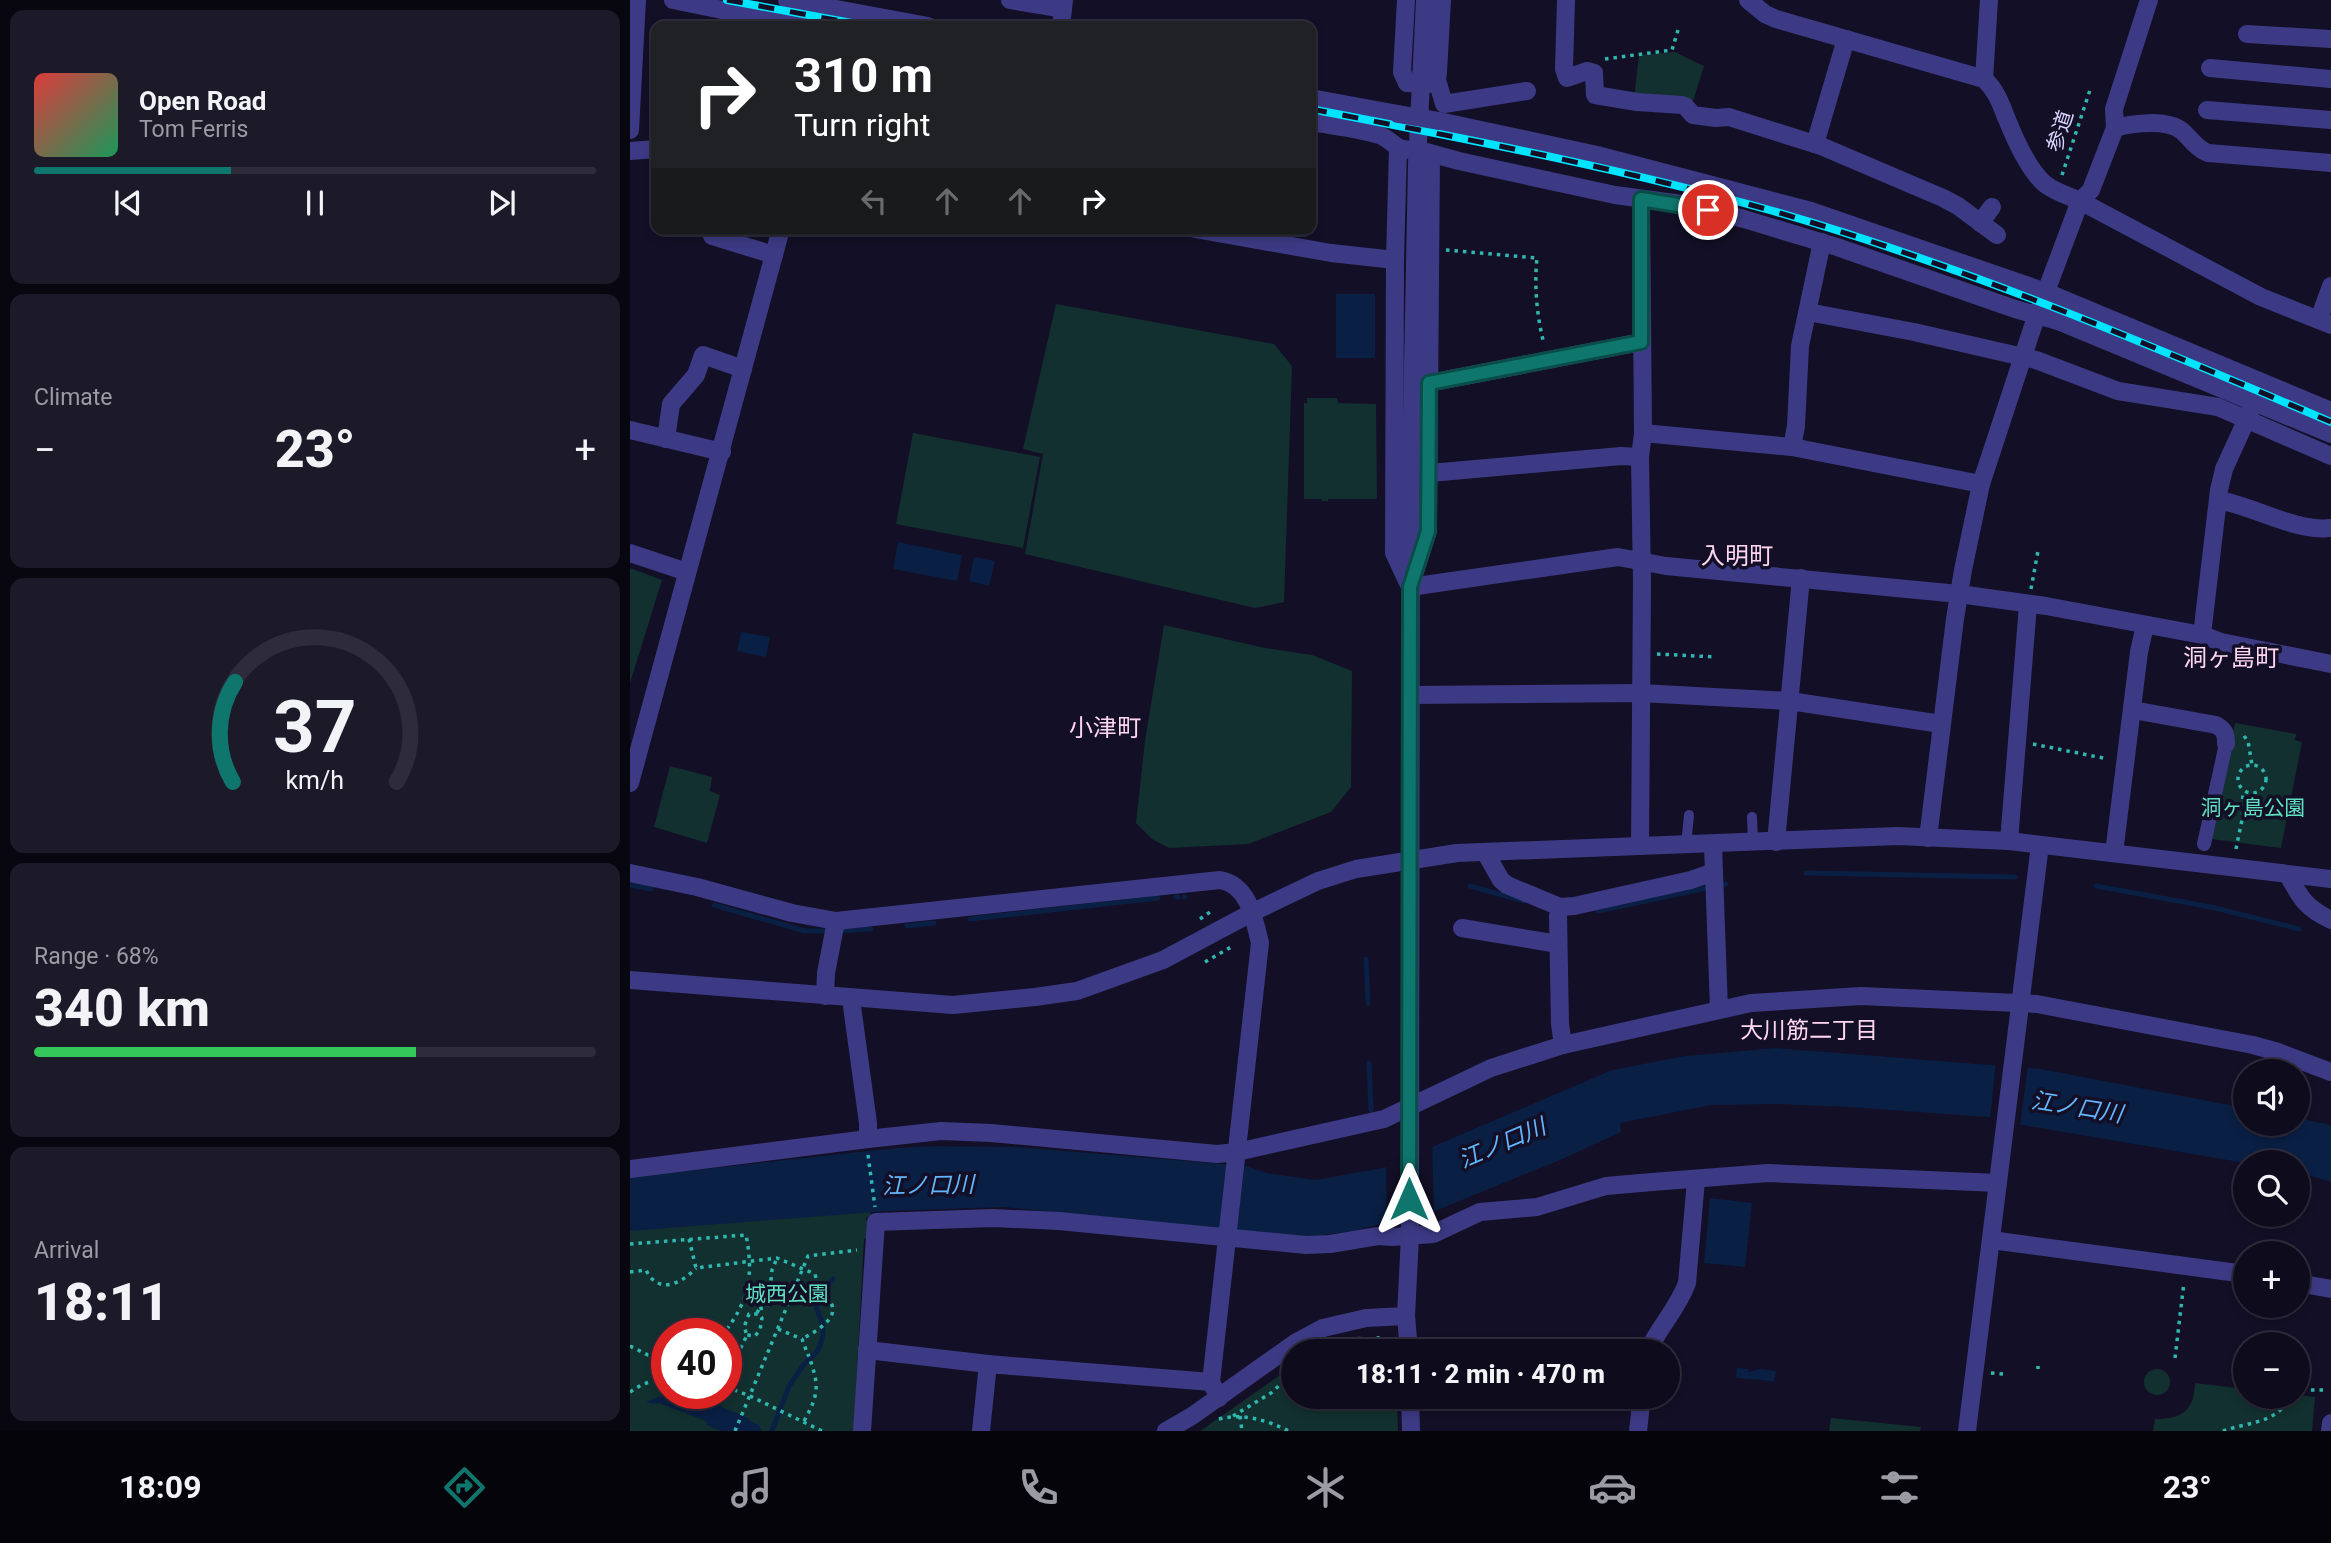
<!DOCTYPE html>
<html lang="en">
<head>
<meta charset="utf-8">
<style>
  :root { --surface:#0e0b1c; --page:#1c1929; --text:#f1f3f6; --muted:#9b9ba3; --line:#2e2b3b; --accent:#0f766e }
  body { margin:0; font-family:Roboto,"Noto Sans JP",sans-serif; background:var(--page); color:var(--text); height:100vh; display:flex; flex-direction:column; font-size:26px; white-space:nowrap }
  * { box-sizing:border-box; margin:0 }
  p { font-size:23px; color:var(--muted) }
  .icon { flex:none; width:38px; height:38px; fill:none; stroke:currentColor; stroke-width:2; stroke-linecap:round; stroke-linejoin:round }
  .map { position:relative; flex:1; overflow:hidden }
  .details { display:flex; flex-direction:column; gap:10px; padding:10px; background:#08060f; width:630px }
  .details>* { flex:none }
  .banner { position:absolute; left:21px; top:21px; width:665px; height:214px; border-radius:14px; box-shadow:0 4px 10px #0003,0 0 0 2px var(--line); background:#202124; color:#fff; overflow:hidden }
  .controls { position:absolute; left:1603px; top:1059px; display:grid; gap:14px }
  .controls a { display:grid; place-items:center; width:77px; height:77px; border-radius:50%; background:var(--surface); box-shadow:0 4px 10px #0003,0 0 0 2px var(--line); font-size:35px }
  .speed { position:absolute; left:21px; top:1318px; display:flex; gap:14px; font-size:35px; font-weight:700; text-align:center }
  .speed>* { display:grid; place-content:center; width:91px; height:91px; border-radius:50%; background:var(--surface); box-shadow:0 4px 10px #0003,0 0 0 2px var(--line); line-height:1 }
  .speed .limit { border:10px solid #d22; background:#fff; color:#111 }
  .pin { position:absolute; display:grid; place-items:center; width:60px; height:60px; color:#fff; margin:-30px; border:4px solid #fff; border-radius:50%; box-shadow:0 2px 7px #0007 }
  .me { position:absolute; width:77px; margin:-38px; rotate:0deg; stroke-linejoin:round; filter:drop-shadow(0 0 5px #0008) }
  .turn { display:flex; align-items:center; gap:24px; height:147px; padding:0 28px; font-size:32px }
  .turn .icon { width:91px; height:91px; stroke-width:2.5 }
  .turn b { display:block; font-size:49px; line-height:60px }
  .lanes { display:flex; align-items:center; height:66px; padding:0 28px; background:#0003; justify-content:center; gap:35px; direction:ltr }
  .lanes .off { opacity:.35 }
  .big { font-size:52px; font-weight:800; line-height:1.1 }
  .details .card { flex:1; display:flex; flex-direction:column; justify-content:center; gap:10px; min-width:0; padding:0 24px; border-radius:14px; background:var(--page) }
  .details .dial { align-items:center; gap:0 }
  .dial svg { height:182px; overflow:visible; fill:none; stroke:var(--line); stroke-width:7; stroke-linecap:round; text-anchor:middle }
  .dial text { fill:var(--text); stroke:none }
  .song { display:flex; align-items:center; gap:21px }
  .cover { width:84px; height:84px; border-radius:10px; background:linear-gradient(135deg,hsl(0 70% 55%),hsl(150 70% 35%)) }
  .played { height:7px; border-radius:4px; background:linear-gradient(90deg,var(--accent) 35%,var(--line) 35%) }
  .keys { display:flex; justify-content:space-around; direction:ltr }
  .heat { display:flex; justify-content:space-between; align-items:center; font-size:38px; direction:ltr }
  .charge { height:10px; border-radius:5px; background:linear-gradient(90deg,#34c759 68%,var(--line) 0) }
  .trip { position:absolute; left:651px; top:1339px; width:399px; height:70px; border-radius:35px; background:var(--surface); box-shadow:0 4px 10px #0003,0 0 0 2px var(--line); font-weight:800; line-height:70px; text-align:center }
  .tab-bar { display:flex; height:112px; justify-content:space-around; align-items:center; background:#06040b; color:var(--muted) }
  .tab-bar .icon { width:49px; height:49px }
  .tab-bar .active { color:var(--accent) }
  .tab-bar b { font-size:32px; color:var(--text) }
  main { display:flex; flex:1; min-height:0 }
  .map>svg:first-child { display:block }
  .green { fill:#12302f; fill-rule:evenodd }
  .water { fill:#0a1f44 }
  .pier { fill:#130f26 }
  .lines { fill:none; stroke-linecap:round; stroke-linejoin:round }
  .stream { stroke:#0a1f44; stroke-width:5 }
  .path { stroke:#2fb8b0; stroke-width:3.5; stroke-dasharray:3.5 5; stroke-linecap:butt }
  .service { stroke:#3d3a85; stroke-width:10 }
  .pedestrian { stroke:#3d3a85; stroke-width:14 }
  .minor { stroke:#3d3a85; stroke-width:18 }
  .tertiary { stroke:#3d3a85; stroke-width:18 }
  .rail-casing { stroke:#00e5ff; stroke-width:8 }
  .rail { stroke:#130f26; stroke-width:5; stroke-dasharray:16; stroke-linecap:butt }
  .minor-bridge { stroke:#3d3a85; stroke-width:18 }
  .route-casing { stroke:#0a4d48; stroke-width:18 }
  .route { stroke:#0f766e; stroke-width:12 }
  .labels { text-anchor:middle; stroke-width:7; stroke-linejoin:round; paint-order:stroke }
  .street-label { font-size:21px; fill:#d9d4ff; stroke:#130f26 }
  .park-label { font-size:21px; fill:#5fe0c0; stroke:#130f26 }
  .neighbourhood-label { font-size:23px; fill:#ffd6f0; stroke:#130f26 }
  .water-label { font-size:23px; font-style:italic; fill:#62b6ff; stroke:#130f26 }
  .quarter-label { font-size:24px; fill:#ffd6f0; stroke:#130f26 }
</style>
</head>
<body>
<main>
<section class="details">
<div class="card">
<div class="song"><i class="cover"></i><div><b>Open Road</b><p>Tom Ferris</p></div></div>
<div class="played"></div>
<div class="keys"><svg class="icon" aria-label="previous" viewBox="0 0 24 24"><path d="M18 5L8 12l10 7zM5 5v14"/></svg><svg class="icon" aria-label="pause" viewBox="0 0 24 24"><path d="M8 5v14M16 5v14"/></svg><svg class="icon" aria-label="next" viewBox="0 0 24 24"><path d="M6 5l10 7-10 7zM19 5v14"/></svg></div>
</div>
<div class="card"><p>Climate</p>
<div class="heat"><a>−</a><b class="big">23°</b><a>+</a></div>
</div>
<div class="card dial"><svg viewBox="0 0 100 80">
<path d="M14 69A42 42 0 1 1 86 69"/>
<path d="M14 69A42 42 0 0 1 15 25" stroke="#0f766e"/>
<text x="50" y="56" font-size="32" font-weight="700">37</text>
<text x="50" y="72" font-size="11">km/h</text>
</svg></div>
<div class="card"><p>Range · 68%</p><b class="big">340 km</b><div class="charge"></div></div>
<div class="card"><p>Arrival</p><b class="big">18:11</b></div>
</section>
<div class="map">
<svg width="1701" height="1431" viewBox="0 0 1701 1431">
  <rect width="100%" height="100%" fill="#130f26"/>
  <g class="green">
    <path d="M1045,52L1074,66L1063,101L1041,103L1004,99L1009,55Z"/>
    <path d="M426,304L644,344L662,366L654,602L625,608L395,554L413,454L393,449Z"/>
    <path d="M677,398H707L708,403L746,404L747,499H698V501H692L691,499H674V403H677Z"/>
    <path d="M283,433L410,457L393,548L266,524Z"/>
    <path d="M0,568L32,580L0,683Z"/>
    <path d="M534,625L635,648L682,655L722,671L721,787L701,812L618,844L539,848L522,839L506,823L515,741Z"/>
    <path d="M1605,723L1666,734L1665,740L1672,742L1651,848L1581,839Z"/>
    <path d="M40,766L82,777L80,791L90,795L77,843L24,827Z"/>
    <path d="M239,1208L241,1215L236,1218L239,1230L237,1238L234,1239L224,1431H0V1227ZM37,1334H96V1393H37Z"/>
    <path d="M729,1336L753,1343L759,1351H687Z"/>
    <path d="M663,1366V1396L767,1397L768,1431H570Z"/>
    <circle cx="1527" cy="1382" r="13"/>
    <path d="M1565,1383L1615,1389V1396L1668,1395L1685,1397L1682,1431H1523L1525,1419C1552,1419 1564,1411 1565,1383Z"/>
    <path d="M1201,1418L1291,1427L1290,1431H1199Z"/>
  </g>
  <g class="water">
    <rect x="706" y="294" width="39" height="64"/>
    <path d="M268,542L332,555L327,581L263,569Z"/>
    <path d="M344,557L365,561L359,586L339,581Z"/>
    <path d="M111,632L140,637L136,657L107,651Z"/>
    <path d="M1145,1048L1411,1069L1615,1108V1124H1668V1118L1701,1125V1182L1668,1172V1162L1615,1163L1393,1125L1357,1117L1220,1107L1145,1104L1081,1105L990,1123L991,1132L930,1160L805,1211L723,1231L668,1238L375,1207L258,1211L0,1231V1177L266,1148L306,1146L387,1147L617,1166L637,1173L685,1180L753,1168L982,1070L1055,1056Z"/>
    <path d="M1080,1198L1122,1203L1115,1267L1074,1263Z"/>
    <path d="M1107,1368L1119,1369L1118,1372L1130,1369L1146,1371L1144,1382C1134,1379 1120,1380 1106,1378Z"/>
    <path d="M63,1394L78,1401L81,1394L92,1407L118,1418L120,1421L129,1425L132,1431H91L77,1425L76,1421L29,1403L23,1404L16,1402L28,1397Z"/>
  </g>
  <g class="pier">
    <path d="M1366,1061L1398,1065L1390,1126L1360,1120Z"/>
    <path d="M802,1142L804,1215L757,1226L756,1162Z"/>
  </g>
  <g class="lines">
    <g class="stream">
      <path d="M1176,873L1385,877"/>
      <path d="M0,885L21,889"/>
      <path d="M840,886L894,901"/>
      <path d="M1466,886L1581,907L1669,929"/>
      <path d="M546,897H548"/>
      <path d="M554,897H555"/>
      <path d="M84,905L175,931H199"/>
      <path d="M968,911L1096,884"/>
      <path d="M340,919L528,898"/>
      <path d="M277,926L304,923"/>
      <path d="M209,931L241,929"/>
      <path d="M736,959L738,1003"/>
      <path d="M739,1063L741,1110"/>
      <path d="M142,1431L159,1386L174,1364L186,1353L190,1346L193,1334L192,1322L186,1307V1300L203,1279"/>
    </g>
    <g class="path">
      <path d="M975,59L1042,50L1048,30"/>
      <path d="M1432,175L1460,90"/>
      <path d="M816,250L907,258C904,287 907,317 914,344"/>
      <path d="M1401,589L1408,551"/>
      <path d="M1027,654L1086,657"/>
      <path d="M1614,736L1618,741L1622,765"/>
      <path d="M1403,744L1478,759"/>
      <circle cx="1622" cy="779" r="14"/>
      <path d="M1606,849L1613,815L1611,807L1614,791"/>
      <path d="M570,919L583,910"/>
      <path d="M575,962L603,946"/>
      <path d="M238,1155L245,1207"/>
      <path d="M59,1239L66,1268L147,1258L185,1274C189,1291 193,1290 201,1303C210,1319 183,1333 172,1339"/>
      <path d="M0,1244L116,1235C124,1275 119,1302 93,1334"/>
      <path d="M0,1272L16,1270C28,1295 51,1284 66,1268"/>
      <path d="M140,1289L142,1270L147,1258"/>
      <path d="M127,1313L129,1309C125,1303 128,1290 134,1286L141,1290L137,1307L129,1309"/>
      <path d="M148,1329L172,1339L178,1355"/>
      <path d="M0,1346L18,1355L37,1356"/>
      <path d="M725,1351L736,1341L752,1337"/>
      <path d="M96,1356L100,1360L96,1375"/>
      <path d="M1545,1358L1554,1282"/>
      <path d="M100,1360L106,1358L117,1335L114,1327L119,1314H129L132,1318L130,1330L125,1336L117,1335"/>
      <path d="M1408,1369V1366"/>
      <path d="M1361,1373L1373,1374"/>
      <path d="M96,1387L120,1396L192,1431"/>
      <path d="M1681,1390H1696"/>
      <path d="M0,1392C12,1384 22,1379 37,1381"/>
      <path d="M71,1396L72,1393"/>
      <path d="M603,1416L641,1393L663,1373"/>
      <path d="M610,1416L612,1431"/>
      <path d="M589,1419C614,1413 636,1420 659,1431"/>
      <path d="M174,1421C190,1393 189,1384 178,1354"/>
      <path d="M105,1431L178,1256L227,1250"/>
      <path d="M1593,1431C1617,1422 1648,1424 1660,1396"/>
    </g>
    <g class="service">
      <path d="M1122,817L1123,843"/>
      <path d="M1056,845L1059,815"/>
    </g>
    <path class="pedestrian" d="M1574,844L1596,744"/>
    <g class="minor">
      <path d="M43,0L171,26"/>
      <path d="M157,0L298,26"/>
      <path d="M380,0L433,9"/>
      <path d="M776,0L772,72L777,83"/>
      <path d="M936,0L934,69L937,78L957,71L964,73L965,95L1007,102L1052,105L1055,106L1063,115L1086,118L1099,117L1191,146L1313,198L1328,206L1367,235"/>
      <path d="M431,26L434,0"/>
      <path d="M1617,34L1701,39"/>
      <path d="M1580,68L1701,79"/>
      <path d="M1354,79L1359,0"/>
      <path d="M807,80L814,104L897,91"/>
      <path d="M802,84L807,80L808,72L812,0"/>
      <path d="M681,98L768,114"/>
      <path d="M1577,110L1701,120"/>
      <path d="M809,121L967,155L1181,211L1416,292L1701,411"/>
      <path d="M681,122C703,126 727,128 749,135C759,138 764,147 773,149"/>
      <path d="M1485,128L1484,109L1519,0"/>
      <path d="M0,130L7,0"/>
      <path d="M1185,144L1216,39"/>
      <path d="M768,148L765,260L764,553L780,587"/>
      <path d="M0,151L26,149"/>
      <path d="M796,152L829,161L985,195L1059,205L1114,219L1207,247L1385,309L1428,321L1701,434"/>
      <path d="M1350,223L1362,207"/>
      <path d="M565,229L701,253L765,260"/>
      <path d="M82,236L144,255"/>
      <path d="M1178,312L1284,332L1406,360L1488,391L1588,407L1701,456"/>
      <path d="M1689,319L1701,286"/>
      <path d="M799,383L1011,342"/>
      <path d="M0,430L92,452"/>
      <path d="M1013,433L1162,447L1351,484"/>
      <path d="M36,439L41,404L66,375L73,355L113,369"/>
      <path d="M1162,447L1166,426L1170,346L1192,242"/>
      <path d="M800,473L991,456L1010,457"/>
      <path d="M1588,500C1624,506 1665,532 1701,528"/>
      <path d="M0,553L57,572"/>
      <path d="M783,578L798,531L801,154"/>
      <path d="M780,587L988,557L1036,566L1329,594L1416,606L1572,635L1591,642L1701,664"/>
      <path d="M1572,635L1589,490L1594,469L1620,412"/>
      <path d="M780,695L1010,693L1160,701L1311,724"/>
      <path d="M1503,710L1586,725C1595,730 1596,734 1596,744"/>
      <path d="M0,783L151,229"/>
      <path d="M1298,838L1325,619L1333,570L1351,484L1402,329L1450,201L1631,297L1701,325"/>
      <path d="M1379,841L1398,605"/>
      <path d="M1146,842L1171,578"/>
      <path d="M1083,845L1089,1009"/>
      <path d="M1010,846L1012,583L1010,457L1013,433L1011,199"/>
      <path d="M855,852L871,880L877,885L930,907L944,906L1061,880L1084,872"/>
      <path d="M1484,853L1509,652L1515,625"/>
      <path d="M0,873L67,887L162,913L206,921L590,880C619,885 624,919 630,943C615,1089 597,1235 581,1382L589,1398"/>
      <path d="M1658,875C1671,899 1676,908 1701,920"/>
      <path d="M930,907L928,916L930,1024L933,1045"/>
      <path d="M832,928L928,944"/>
      <path d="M195,996L196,973L206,921"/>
      <path d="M0,1169L238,1139V1123L221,999"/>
      <path d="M1361,1240L1615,1274"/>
      <path d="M1668,1283L1701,1289"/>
      <path d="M237,1350L358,1364L581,1382"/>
      <path d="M1018,1351C1029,1327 1048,1308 1057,1283L1066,1180"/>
      <path d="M232,1431L246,1222L363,1218L429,1221L676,1245L700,1244L748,1236L762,1237L803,1234L850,1212L907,1207L976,1186L1022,1182L1138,1173L1368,1183"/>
      <path d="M351,1431L358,1364"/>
      <path d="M1008,1431L1012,1396"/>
      <path d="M1700,1431L1701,1423"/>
    </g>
    <g class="tertiary">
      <path d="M1118,0L1135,14L1146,19L1354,79C1366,90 1370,102 1376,117C1384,137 1399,171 1415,184C1425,192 1439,196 1450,201L1461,190L1485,128C1503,123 1537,119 1552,131C1561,139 1567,149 1578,153L1701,163"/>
      <path d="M0,980L323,1005L405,997L447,991L533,960L623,912L688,881L726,869L827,853L1268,836L1379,841L1701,879"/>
      <path d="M238,1139L311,1131L361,1133L587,1154L607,1152L754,1119L861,1068L933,1045L1121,1003L1231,996L1407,1004L1623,1045L1648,1052L1701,1072"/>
      <path d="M779,1351L776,1316L780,1236L781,468L787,164L795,0"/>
      <path d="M780,1396L781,1431"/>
      <path d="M536,1431L562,1416L665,1343L693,1328L736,1318L776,1316"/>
      <path d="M1337,1431L1410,845"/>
    </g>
    <g class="rail-casing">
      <g id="rail">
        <path d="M97,0L238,26"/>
        <path d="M681,109C836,139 991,168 1143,211C1334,266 1518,344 1701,422"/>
      </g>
    </g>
    <use href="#rail" class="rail"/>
    <g class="minor-bridge">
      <path d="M777,83L802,84"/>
      <path d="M768,114L809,121"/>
      <path d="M773,149L796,152"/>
    </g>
  </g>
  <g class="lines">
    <g class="route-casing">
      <path id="route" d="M779,1199L780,587L798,531L799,383L1011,342V199L1078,210"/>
    </g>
    <use href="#route" class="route"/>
  </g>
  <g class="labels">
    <g class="street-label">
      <text transform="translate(1430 131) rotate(-72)" y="7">参道</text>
    </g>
    <g class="park-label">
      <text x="1623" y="815">洞ヶ島公園</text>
      <text x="157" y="1301">城西公園</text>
    </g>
    <g class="neighbourhood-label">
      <text x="1179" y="1038">大川筋二丁目</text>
    </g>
    <g class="water-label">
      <text transform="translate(1447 1107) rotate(9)" y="8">江ノ口川</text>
      <text transform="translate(872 1143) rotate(-23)" y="8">江ノ口川</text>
      <text transform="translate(298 1185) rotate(-1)" y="8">江ノ口川</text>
    </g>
    <g class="quarter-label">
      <text x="1107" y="564">入明町</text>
      <text x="1601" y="666">洞ヶ島町</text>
      <text x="475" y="736">小津町</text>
    </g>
  </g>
</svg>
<div class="controls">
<a><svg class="icon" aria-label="sound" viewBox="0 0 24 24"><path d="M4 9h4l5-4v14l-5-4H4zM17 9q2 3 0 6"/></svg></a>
<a><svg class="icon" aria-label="search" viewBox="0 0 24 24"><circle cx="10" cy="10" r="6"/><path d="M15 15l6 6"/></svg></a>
<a>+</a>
<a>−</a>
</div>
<div class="speed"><div class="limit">40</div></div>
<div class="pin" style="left:1078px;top:210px;background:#d93025"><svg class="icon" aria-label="arrive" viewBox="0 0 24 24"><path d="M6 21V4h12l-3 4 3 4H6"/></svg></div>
<svg class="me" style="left:779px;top:1199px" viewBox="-20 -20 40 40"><path d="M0-17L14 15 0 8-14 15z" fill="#0f766e" stroke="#fff" stroke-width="4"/></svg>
<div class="trip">18:11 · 2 min · 470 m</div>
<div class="banner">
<div class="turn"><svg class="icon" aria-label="right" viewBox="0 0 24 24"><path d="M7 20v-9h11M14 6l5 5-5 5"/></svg><div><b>310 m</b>Turn right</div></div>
<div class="lanes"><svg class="icon off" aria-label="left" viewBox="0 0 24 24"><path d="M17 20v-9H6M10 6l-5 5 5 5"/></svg><svg class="icon off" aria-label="ahead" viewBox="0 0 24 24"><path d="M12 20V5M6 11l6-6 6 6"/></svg><svg class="icon off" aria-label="ahead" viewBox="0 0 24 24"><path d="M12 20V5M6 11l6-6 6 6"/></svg><svg class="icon" aria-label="right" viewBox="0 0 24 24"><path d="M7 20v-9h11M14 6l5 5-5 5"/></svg></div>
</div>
</div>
</main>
<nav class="tab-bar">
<b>18:09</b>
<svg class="icon active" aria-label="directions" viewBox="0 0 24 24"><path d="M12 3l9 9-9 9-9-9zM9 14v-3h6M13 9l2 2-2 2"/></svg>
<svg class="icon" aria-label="music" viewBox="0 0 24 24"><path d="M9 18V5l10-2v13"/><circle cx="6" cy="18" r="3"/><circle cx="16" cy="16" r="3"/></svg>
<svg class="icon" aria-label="phone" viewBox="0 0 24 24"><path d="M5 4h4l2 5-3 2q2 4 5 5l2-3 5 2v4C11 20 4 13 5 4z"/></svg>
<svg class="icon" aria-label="climate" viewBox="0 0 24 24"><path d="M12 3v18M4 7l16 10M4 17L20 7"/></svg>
<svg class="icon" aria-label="car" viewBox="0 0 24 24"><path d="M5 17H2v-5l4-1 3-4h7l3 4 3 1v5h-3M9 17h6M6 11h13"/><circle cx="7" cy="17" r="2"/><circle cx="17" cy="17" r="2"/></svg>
<svg class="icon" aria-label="filters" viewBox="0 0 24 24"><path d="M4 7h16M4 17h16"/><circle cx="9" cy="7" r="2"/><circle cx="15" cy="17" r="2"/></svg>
<b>23°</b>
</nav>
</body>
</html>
